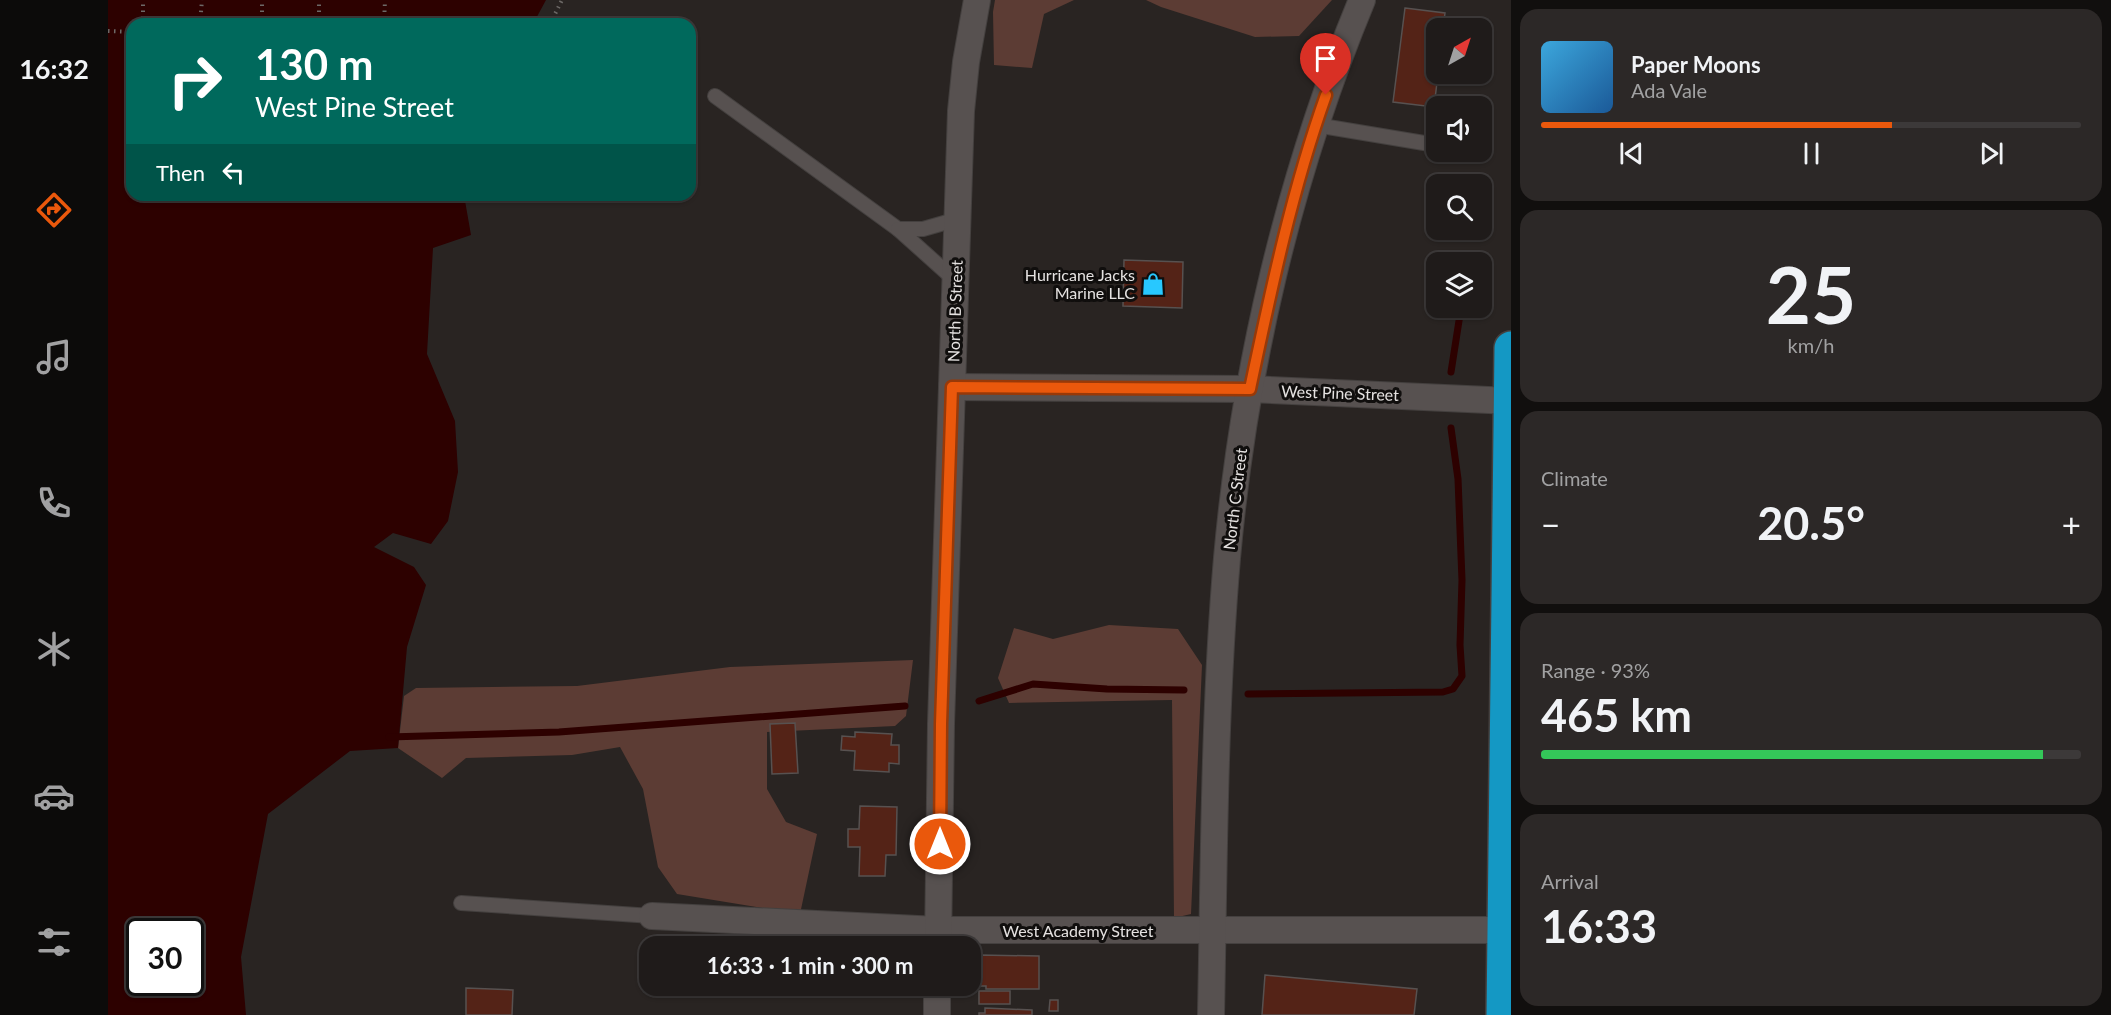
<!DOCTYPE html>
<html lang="en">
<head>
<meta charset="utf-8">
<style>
  :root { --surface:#1f1b1a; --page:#2c2827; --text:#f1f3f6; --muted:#a1a1a2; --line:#3c3939; --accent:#ea580c }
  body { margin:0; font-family:Lato,sans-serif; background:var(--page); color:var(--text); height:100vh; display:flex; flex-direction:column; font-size:22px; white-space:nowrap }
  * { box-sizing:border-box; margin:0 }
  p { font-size:20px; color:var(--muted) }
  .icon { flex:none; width:33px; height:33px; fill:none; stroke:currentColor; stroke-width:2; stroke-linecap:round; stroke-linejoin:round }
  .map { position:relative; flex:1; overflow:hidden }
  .panel { display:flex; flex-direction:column; gap:9px; padding:9px; background:#110f0e; width:600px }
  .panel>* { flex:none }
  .guide { position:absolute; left:18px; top:18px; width:570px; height:183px; border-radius:18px; box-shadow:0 2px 4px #0004,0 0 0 2px var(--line); background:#00695c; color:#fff; overflow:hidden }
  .needle { width:39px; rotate:39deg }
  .controls { position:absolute; left:1318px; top:18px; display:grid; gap:12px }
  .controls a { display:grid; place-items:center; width:66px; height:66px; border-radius:12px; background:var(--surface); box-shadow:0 2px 4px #0004,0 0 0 2px var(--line); font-size:30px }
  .speed { position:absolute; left:18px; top:918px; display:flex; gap:12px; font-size:30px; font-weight:700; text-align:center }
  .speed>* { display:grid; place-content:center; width:78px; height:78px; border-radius:50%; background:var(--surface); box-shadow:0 2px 4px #0004,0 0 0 2px var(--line); line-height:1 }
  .speed .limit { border:3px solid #111; border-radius:9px; background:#fff; color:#111 }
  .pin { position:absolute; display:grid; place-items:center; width:51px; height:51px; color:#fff; margin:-62px -26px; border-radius:50% 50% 50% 0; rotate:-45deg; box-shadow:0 0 6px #0007 }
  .pin .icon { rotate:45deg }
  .me { position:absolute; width:66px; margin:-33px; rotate:0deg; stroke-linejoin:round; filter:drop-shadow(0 0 4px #0008) }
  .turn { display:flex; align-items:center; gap:21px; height:126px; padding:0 30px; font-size:27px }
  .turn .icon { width:78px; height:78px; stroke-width:2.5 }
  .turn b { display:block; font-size:42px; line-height:51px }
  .then { display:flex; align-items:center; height:57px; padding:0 30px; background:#0003; gap:12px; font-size:22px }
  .big { font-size:45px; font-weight:700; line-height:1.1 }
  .panel .widget { flex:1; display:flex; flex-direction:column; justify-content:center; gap:9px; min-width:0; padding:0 21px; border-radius:18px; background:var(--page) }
  .panel .dial { align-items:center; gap:0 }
  .dial b { font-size:78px; line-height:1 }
  .song { display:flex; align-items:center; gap:18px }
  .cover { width:72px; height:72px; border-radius:9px; background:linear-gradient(135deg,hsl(200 70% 55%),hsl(210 70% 35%)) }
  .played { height:6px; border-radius:3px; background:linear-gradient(90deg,var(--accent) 65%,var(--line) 65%) }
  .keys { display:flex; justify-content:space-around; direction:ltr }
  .heat { display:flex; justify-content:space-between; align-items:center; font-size:33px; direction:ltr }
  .charge { height:9px; border-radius:4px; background:linear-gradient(90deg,#34c759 93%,var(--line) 0) }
  .trip { position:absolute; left:531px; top:936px; width:342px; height:60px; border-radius:18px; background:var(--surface); box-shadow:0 2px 4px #0004,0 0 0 2px var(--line); font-weight:700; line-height:60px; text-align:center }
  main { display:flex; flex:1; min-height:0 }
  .menu { display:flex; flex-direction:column; width:108px; justify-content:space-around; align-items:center; background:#0c0b0a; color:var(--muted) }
  .menu .icon { width:42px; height:42px }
  .menu .current { color:var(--accent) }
  .menu b { font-size:27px; color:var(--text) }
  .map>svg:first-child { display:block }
  .green { fill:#5c3c34 }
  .water { fill:#2d0100; fill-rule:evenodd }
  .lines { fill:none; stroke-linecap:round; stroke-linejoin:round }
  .stream { stroke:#2d0100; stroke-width:7 }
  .building { fill:#542317; stroke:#575150; stroke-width:1.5 }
  .lane-casing { stroke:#44403f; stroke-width:16 }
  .street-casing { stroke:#44403f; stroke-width:28 }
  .highway-casing { stroke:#44403f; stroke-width:36 }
  .path { stroke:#6d6967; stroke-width:4; stroke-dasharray:1.5 4.5; stroke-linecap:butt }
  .lane { stroke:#575150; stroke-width:14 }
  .street { stroke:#575150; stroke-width:26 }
  .highway { stroke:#1498c4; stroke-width:33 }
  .route-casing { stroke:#983908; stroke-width:15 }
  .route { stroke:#ea580c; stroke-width:10 }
  .labels { text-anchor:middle; stroke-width:6; stroke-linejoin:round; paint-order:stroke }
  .poi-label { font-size:16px; fill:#e5e2e1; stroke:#100e0d; text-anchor:end }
  .street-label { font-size:16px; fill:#e5e2e1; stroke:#100e0d }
</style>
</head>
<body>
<main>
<nav class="menu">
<b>16:32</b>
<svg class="icon current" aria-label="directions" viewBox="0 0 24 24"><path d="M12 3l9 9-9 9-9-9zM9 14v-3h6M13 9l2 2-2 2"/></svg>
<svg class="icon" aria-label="music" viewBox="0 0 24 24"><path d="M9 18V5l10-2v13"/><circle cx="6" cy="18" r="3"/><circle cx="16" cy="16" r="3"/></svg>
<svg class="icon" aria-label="phone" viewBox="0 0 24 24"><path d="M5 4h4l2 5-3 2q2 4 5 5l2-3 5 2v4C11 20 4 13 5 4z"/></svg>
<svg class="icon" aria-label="climate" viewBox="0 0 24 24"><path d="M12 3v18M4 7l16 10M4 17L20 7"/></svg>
<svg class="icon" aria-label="car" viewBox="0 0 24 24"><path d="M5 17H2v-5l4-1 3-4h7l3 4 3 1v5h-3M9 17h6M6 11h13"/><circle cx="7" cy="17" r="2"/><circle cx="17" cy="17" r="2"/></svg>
<svg class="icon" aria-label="filters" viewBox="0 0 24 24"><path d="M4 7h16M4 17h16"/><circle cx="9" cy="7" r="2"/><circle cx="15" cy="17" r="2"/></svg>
</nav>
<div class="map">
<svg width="1403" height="1015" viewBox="0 0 1403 1015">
  <rect width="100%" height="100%" fill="#292422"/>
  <g class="green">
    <path d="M887,0H966L936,14L924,68L886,65L885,12Z"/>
    <path d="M1038,0H1224L1191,36L1147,37L1053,7Z"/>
    <path d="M1001,625L1070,629L1094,665L1083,914L1066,918L1064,700L901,703L890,678L906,628L945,639Z"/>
    <path d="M805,660L798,716L787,726L659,732V789L678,822L709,834L692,914L569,894L550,867L535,789L512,747L464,755L358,758L334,778L290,748L296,696L308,688L469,686L622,667Z"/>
  </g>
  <path class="water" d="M0,0H438L425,24H24V195H356L363,235L325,248L319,354L347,421L350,472L340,521L323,544L285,533L266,547L306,567L318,585L299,647L290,748L242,751L160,814L133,957L138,1015H0ZM32,932H82V982H32Z"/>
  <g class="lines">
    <g class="stream">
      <path d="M1343,372L1353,308"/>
      <path d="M1140,694L1335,692L1345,689L1354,676L1352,645L1354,580L1350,479L1343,428"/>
      <path d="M871,701L925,684L999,689L1076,690"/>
      <path d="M281,737L451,732L797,706"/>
    </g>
  </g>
  <g class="building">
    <path d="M1297,8L1337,13L1335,28H1329L1330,74L1326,107L1285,102Z"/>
    <path d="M1016,260L1075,262L1074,308L1015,306Z"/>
    <path d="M687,723L690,773L664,774L662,724Z"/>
    <path d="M747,732L784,734L783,745H791V764L781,763V772L746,770L747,751L733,750L734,736L747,737Z"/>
    <path d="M752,806L789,807L788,855H778L777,876H751L752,847H740V829H751Z"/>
    <path d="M871,955L931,956V989H878V986H870Z"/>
    <path d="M1157,975L1309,989L1306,1015H1154Z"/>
    <path d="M358,988L405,990L404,1015H358Z"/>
    <rect x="871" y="991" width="31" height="13"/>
    <path d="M942,1000H950V1011H941Z"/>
    <path d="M877,1008L924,1010V1015H871V1013H877Z"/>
  </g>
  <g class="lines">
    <g class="lane-casing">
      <g id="lane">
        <path d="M607,96L790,229"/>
        <path d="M1208,125L1328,145"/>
        <path d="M848,281L790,229H815L850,219"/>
        <path d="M353,903L544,916"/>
      </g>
    </g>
    <g class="street-casing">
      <g id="street">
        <path d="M844,387L1142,389L1403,401"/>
        <path d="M544,916L830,930H1397"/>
        <path d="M830,946L833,724L853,111L858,62L869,0"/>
        <path d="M829,1015V986"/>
        <path d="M1103,1015C1106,863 1106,710 1119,558C1136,368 1181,176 1254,0"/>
      </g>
    </g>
    <g class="highway-casing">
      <path id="highway" d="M1395,1015L1403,348"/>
    </g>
    <g class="path">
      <path d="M35,24V0"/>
      <path d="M92,24L94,0"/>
      <path d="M154,24V0"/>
      <path d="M211,24V0"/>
      <path d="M276,24L277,0"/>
      <path d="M442,24L454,0"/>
      <path d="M0,31L24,32"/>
    </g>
    <use href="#lane" class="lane"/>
    <use href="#street" class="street"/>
    <use href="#highway" class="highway"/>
  </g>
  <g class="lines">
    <g class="route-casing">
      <path id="route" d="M832,844L833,724L844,387L1142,389C1163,290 1184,190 1218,95"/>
    </g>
    <use href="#route" class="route"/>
  </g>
  <defs>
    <g id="shop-bare" transform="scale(1.8)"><path d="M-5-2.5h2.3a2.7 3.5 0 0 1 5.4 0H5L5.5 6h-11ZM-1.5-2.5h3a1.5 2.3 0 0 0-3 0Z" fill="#28c8ff" stroke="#100e0d" stroke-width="2.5" paint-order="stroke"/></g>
  </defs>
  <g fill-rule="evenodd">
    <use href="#shop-bare" x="1045" y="284"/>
  </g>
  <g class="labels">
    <g class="poi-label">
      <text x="1027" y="281">Hurricane Jacks<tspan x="1027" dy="18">Marine LLC</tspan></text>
    </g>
    <g class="street-label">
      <text transform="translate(847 311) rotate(-88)" y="6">North B Street</text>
      <text transform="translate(1232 393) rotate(2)" y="6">West Pine Street</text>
      <text transform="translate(1127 499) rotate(-83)" y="6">North C Street</text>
      <text x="970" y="937">West Academy Street</text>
    </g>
  </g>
</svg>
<div class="controls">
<a><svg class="needle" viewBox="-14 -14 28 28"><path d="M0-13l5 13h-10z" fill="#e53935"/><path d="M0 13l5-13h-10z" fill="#a1a1a2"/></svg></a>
<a><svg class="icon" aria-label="sound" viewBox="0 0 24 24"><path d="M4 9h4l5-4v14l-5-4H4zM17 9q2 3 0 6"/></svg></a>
<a><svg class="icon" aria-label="search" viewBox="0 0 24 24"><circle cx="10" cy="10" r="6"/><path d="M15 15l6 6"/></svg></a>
<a><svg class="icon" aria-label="layers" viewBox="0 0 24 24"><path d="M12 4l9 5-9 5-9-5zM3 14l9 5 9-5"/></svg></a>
</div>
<div class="speed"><div class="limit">30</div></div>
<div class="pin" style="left:1218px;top:95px;background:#d93025"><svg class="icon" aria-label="arrive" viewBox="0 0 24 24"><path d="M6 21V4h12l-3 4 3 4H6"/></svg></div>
<svg class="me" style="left:832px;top:844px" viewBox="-20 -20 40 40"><circle r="17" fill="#ea580c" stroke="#fff" stroke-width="3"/><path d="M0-11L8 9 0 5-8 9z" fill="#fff"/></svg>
<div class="trip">16:33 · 1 min · 300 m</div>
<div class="guide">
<div class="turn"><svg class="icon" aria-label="right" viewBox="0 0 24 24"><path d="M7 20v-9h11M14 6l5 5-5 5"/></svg><div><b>130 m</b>West Pine Street</div></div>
<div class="then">Then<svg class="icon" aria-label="left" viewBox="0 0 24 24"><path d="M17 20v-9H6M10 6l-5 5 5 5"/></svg></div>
</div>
</div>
<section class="panel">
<div class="widget">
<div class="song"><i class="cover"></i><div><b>Paper Moons</b><p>Ada Vale</p></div></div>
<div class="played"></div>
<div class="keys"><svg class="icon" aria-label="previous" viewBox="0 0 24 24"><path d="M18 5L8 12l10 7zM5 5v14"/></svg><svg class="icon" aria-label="pause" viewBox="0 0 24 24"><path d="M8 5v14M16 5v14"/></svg><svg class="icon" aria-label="next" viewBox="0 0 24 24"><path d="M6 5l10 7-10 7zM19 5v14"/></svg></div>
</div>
<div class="widget dial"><b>25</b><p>km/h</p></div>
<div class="widget"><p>Climate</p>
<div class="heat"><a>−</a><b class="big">20.5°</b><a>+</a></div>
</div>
<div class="widget"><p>Range · 93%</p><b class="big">465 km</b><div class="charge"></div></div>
<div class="widget"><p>Arrival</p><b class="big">16:33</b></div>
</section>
</main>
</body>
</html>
